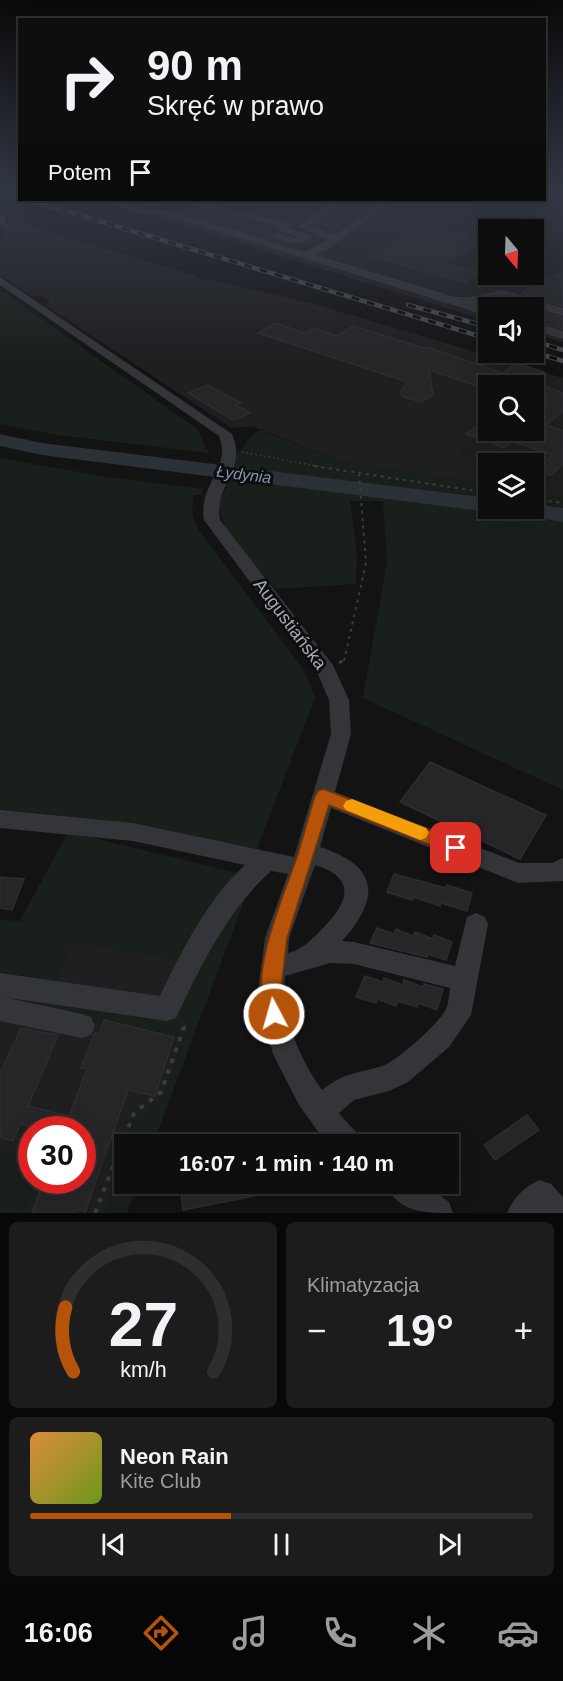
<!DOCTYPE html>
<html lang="pl">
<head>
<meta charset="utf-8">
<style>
  :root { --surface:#0e0e0f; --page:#1c1c1d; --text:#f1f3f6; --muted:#9b9c9e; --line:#2e2e2f; --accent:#b45309 }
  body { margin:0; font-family:Helvetica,sans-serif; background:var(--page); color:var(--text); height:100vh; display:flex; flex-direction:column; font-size:22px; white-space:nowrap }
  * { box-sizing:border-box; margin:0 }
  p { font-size:20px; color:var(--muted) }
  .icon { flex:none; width:33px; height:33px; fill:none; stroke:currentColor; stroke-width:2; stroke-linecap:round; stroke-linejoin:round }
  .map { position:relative; height:1213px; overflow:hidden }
  .panel { display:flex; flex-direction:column; gap:9px; padding:9px; background:#080808; flex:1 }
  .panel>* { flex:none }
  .guide { position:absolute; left:18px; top:18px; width:528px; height:183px; border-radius:0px; box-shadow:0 6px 24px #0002,0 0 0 2px var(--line); background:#0e0e0f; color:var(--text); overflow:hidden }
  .needle { width:39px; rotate:161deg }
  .buttons { position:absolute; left:478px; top:219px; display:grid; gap:12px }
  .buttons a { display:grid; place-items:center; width:66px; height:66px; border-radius:0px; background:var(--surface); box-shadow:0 6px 24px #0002,0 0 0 2px var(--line); font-size:30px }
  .speed { position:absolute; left:18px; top:1116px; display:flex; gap:12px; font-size:30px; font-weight:700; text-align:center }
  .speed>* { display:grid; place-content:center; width:78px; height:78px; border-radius:50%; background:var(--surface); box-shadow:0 6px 24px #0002,0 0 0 2px var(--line); line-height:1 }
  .speed .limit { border:9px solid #d22; background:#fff; color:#111 }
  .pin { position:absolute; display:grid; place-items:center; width:51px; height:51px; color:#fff; margin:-26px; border-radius:12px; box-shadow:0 3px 9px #0006 }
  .me { position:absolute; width:66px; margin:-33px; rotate:354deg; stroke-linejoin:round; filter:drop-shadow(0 0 4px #0008) }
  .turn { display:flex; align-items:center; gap:21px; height:126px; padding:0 30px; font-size:27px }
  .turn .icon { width:78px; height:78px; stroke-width:2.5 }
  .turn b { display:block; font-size:42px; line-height:51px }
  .then { display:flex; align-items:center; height:57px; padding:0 30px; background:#0003; gap:12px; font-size:22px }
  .big { font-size:45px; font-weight:700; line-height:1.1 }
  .panel .tile { flex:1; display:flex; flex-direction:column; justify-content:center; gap:9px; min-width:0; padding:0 21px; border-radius:9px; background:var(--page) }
  .panel .dial { align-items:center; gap:0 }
  .dial svg { height:156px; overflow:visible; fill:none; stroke:var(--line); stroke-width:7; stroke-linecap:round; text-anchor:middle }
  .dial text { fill:var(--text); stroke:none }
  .song { display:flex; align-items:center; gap:18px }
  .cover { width:72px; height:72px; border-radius:9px; background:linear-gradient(135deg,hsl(30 70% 55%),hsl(80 70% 35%)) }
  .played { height:6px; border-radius:3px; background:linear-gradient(90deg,var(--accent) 40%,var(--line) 40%) }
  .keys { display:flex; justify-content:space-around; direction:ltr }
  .heat { display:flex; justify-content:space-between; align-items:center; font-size:33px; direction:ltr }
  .panel .tiles { flex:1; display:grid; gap:9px; grid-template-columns:1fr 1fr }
  .tile:last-child { grid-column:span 2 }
  .trip { position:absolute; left:114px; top:1134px; width:345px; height:60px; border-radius:0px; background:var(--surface); box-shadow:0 6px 24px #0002,0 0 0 2px var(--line); font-weight:700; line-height:60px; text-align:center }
  .dock { display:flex; height:96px; justify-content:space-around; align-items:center; background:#060606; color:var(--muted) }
  .dock .icon { width:42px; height:42px }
  .dock .on { color:var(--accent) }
  .dock b { font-size:27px; color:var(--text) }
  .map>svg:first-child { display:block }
  .built { fill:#1f1f21; fill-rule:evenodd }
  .green { fill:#191f1a }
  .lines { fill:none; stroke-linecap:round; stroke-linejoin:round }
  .river { fill:#2a3137; fill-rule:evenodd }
  .building { fill:#262628; stroke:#2d2d30; stroke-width:1.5 }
  .path-far3 { stroke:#3a3c40; stroke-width:1.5; stroke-dasharray:1.5 3; stroke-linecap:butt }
  .path-far2 { stroke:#3a3c40; stroke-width:2; stroke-dasharray:3 4.5; stroke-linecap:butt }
  .path-far1 { stroke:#3a3c40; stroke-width:3; stroke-dasharray:4 5; stroke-linecap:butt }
  .path { stroke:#3a3c40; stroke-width:4; stroke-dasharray:4.5 7; stroke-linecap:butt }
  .minor { fill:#343539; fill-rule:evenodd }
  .rail-casing { stroke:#47494e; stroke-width:4.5 }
  .rail { stroke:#0e0e0f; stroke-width:3; stroke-dasharray:8; stroke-linecap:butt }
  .route { fill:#b45309; stroke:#753606; stroke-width:1.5 }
  .slow { fill:#f59e0b }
  .labels { text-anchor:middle; stroke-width:6; stroke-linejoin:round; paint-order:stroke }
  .water-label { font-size:16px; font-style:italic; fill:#7d96ae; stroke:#0e0e0f }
  .near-street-label { font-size:18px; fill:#a5a9b4; stroke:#0e0e0f }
</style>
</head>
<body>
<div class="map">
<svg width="563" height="1213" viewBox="0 0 563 1213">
  <rect width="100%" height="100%" fill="#131314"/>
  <g class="built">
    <path d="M545,192H563V342L534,334V308H489V321L156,217L201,200H544ZM489,230H534V274H489Z"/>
    <path d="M97,200H178L143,213Z"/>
    <path d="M10,220H17L62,236L194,275L195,277L206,281L214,280L314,304L563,378V498L534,493V464H489V484L345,463L252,426L232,428L46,306L50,301L42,296H31L0,275V238L6,233L3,229L6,222ZM489,386H534V430H489Z"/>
    <path d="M67,834L250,885L153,1144H124V1184H138L127,1213H0V920L20,921ZM32,1130H82V1180H32Z"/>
  </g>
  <g class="green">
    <path d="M0,289L197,429L209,453L57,435L0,424Z"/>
    <path d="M260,430L345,463L489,484V508H534V493L563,498V790L363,698L387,562L383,501H350L357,553L356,584L275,589L225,528L218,504L227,486L219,481L250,437Z"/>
    <path d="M0,458L107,477L204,489L200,495H194C191,510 192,517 199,530L304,670L315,698L255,854L0,816Z"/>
    <path d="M69,832L242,874L182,961L73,942L52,993L176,1017L182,1027L173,1055L168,1054L174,1037L104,1020L103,1023L0,1003V920L20,921Z"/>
    <path d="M250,885L153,1144H126L134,1117L165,1093L186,1027L177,1012L189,968Z"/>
    <path d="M124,1148V1184H138L127,1213H104Z"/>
    <path d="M0,1151L31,1158L32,1180L38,1181L26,1213H0Z"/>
  </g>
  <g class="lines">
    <g class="river">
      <path d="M0,434L42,443L489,498V508H498L489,512L42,455L0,446Z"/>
      <path d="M534,504L563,508V522L509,513L506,508H534Z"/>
    </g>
  </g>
  <g class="building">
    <path d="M348,200H377L339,226L318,222Z"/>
    <path d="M430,227L463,235L459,237L479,242L444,263L479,273L464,282L371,256Z"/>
    <path d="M563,272V306L522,293L533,285Z"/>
    <path d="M534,309L563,318V329L534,320Z"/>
    <path d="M276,323L301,332H306L314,328L337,336L353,326L424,348L427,347L503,373L516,363L544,372L526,386H489V390L429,370L433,395L422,402L403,397L400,392L408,382L258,333Z"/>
    <path d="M534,383L563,393V411L546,425L563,431V464L551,475L537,469L552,455L512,441L504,448L466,434L477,426L489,430H534Z"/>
    <path d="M208,385L240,403L236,405L250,413L233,420L188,393Z"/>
    <path d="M430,762L546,815L520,859L400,802Z"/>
    <path d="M394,874L446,888L447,885L472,893L467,911L441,903L440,906L414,897L412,900L387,892Z"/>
    <path d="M0,877L24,879L12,910L0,908Z"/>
    <path d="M377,928L394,934L396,929L413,936L415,932L433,939L434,935L452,942L446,960L428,954L427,957L370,943Z"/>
    <path d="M365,976L383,982L384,978L403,985L404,980L423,987L424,984L443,989L437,1010L418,1003L417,1007L398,1001L396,1006L377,999L376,1003L356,997Z"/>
    <path d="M104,1020L174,1037L155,1096L128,1090L85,1212L77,1210L76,1213H32L44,1180H82V1130H41L20,1124L13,1141L0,1137V1074L21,1028L58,1035L28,1106L69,1116L87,1069L81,1068L95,1033L99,1034Z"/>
    <path d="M527,1115L539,1130L495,1160L484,1145Z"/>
    <path d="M180,1184H289V1189L183,1210Z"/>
  </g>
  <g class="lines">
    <g class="path-far3">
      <path d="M0,192L20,198"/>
      <path d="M24,200L67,212"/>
      <path d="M242,452L322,467"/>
    </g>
    <g class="path-far2">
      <path d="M314,466L489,493"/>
      <path d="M534,499L563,503"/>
      <path d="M344,661L366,563L359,474"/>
    </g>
    <path class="path-far1" d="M339,663L345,659"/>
    <path class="path" d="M95,1213L134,1113L161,1092L184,1027L181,1023"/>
    <g class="minor">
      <path d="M98,200H112L145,209L170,210L305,252L328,240L297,226L335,200H346L310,225L334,235L384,200H394L333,246L316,255L455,297H470L503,290L563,308V316L502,297L475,303L489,308V316L485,315L165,215H144Z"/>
      <path d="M184,200H194L291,223L292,225L290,228L313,236C300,248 289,243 273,238L272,236L277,233L295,238L299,237L276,230L277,226L185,203Z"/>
      <path d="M0,214L5,217V223L0,226Z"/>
      <path d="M0,277L232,434C248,470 214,483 220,520L333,665L349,700L351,734L335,792L519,863H552L563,858V881L518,883L331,808L320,847C379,866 381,898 342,941L354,942L455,966L467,917L476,913L485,917L488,924L471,1015L449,1047L408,1082L389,1091L354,1100L339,1113C347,1124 359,1132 363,1144H327L299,1105L273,1054L257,998L265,938L288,874L271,871C227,911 201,965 176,1018L167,1021L3,997L82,1014L91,1017L95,1026L91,1035L82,1038L0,1021V973L160,996C182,950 207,900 245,865L133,841L0,828V810L133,823L294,857L331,734L329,700L317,672L204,520C198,483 232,469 219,436L0,285ZM315,865C355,877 350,900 325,926C313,938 304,949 288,953L289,938ZM330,963L354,964L450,988C449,995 449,1004 445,1011C438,1024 396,1062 382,1066C357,1074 345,1072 322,1090C299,1058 281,1016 285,976Z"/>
      <path d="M534,322L563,331V339L534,330Z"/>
      <path d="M540,1180L551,1184L563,1197V1213H507C513,1198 525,1186 540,1180Z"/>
      <path d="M385,1184H424L449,1202L453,1213C424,1213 399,1213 385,1184Z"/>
    </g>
    <g class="rail-casing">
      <g id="rail">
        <path d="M4,192L20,196"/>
        <path d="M30,200L489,339"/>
        <path d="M408,305L489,327"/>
        <path d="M534,341L563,350"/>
        <path d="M534,352L563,361"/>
      </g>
    </g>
    <use href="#rail" class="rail"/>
  </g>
  <linearGradient id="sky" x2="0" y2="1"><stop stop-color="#0a0a0b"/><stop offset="0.53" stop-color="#333945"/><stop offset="1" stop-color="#333945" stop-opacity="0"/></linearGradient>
  <rect width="563" height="361" fill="url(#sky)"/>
  <path class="route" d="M323,789L463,843L465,848L463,853L456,855L329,805L287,938L280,998L284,1014L281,1020L274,1023L267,1020C247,975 283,899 298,854C304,835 309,815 315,796L318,791Z"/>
  <path class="slow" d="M352,799L426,828L429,833L426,838L420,840L346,810L343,806L346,801Z"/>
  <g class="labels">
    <g class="water-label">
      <text transform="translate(244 474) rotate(7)" y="6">Łydynia</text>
    </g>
    <g class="near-street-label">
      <text transform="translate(290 624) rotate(53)" y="6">Augustiańska</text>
    </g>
  </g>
</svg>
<div class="buttons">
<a><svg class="needle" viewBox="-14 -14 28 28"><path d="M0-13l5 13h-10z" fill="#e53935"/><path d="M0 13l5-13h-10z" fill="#9b9c9e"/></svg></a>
<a><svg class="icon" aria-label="sound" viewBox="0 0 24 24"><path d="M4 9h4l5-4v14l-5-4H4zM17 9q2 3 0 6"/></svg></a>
<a><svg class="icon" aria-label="search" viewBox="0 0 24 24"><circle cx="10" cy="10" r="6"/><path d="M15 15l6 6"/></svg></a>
<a><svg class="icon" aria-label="layers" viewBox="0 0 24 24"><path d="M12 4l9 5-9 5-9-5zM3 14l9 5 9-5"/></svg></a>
</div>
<div class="speed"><div class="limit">30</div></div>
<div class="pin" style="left:456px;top:848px;background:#d93025"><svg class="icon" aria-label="arrive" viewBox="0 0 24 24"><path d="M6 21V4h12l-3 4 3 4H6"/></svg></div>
<svg class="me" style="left:274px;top:1014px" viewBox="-20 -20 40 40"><circle r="17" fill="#b45309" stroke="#fff" stroke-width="3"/><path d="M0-11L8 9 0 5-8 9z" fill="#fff"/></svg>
<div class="trip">16:07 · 1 min · 140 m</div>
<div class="guide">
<div class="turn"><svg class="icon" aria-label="right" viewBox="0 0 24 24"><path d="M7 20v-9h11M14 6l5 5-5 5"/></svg><div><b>90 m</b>Skręć w prawo</div></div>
<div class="then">Potem<svg class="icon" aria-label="arrive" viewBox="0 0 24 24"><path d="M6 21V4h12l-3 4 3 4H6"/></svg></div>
</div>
</div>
<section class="panel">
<div class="tiles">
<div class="tile dial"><svg viewBox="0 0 100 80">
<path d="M14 69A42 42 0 1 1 86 69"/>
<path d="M14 69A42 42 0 0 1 10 36" stroke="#b45309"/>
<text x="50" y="56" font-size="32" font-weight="700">27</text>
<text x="50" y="72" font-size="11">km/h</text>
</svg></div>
<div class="tile"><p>Klimatyzacja</p>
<div class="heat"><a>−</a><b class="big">19°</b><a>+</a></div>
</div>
<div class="tile">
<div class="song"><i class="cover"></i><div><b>Neon Rain</b><p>Kite Club</p></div></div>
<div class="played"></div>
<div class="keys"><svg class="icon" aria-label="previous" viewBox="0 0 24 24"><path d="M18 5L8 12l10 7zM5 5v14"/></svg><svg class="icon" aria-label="pause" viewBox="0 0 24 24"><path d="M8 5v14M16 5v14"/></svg><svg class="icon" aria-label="next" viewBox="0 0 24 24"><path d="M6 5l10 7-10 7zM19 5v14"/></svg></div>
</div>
</div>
</section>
<nav class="dock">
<b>16:06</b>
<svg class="icon on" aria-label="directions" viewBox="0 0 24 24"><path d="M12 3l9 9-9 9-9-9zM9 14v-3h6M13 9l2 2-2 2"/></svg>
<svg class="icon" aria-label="music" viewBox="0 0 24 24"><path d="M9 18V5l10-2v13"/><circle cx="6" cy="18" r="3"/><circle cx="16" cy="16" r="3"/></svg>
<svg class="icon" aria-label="phone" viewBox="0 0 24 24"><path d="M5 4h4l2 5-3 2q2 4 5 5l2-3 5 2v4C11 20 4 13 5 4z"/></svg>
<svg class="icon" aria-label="climate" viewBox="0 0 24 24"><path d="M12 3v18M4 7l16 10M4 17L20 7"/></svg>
<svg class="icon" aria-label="car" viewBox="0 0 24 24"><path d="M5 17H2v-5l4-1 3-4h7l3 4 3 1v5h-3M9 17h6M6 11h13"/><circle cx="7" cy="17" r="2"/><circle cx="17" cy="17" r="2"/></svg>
</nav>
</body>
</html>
